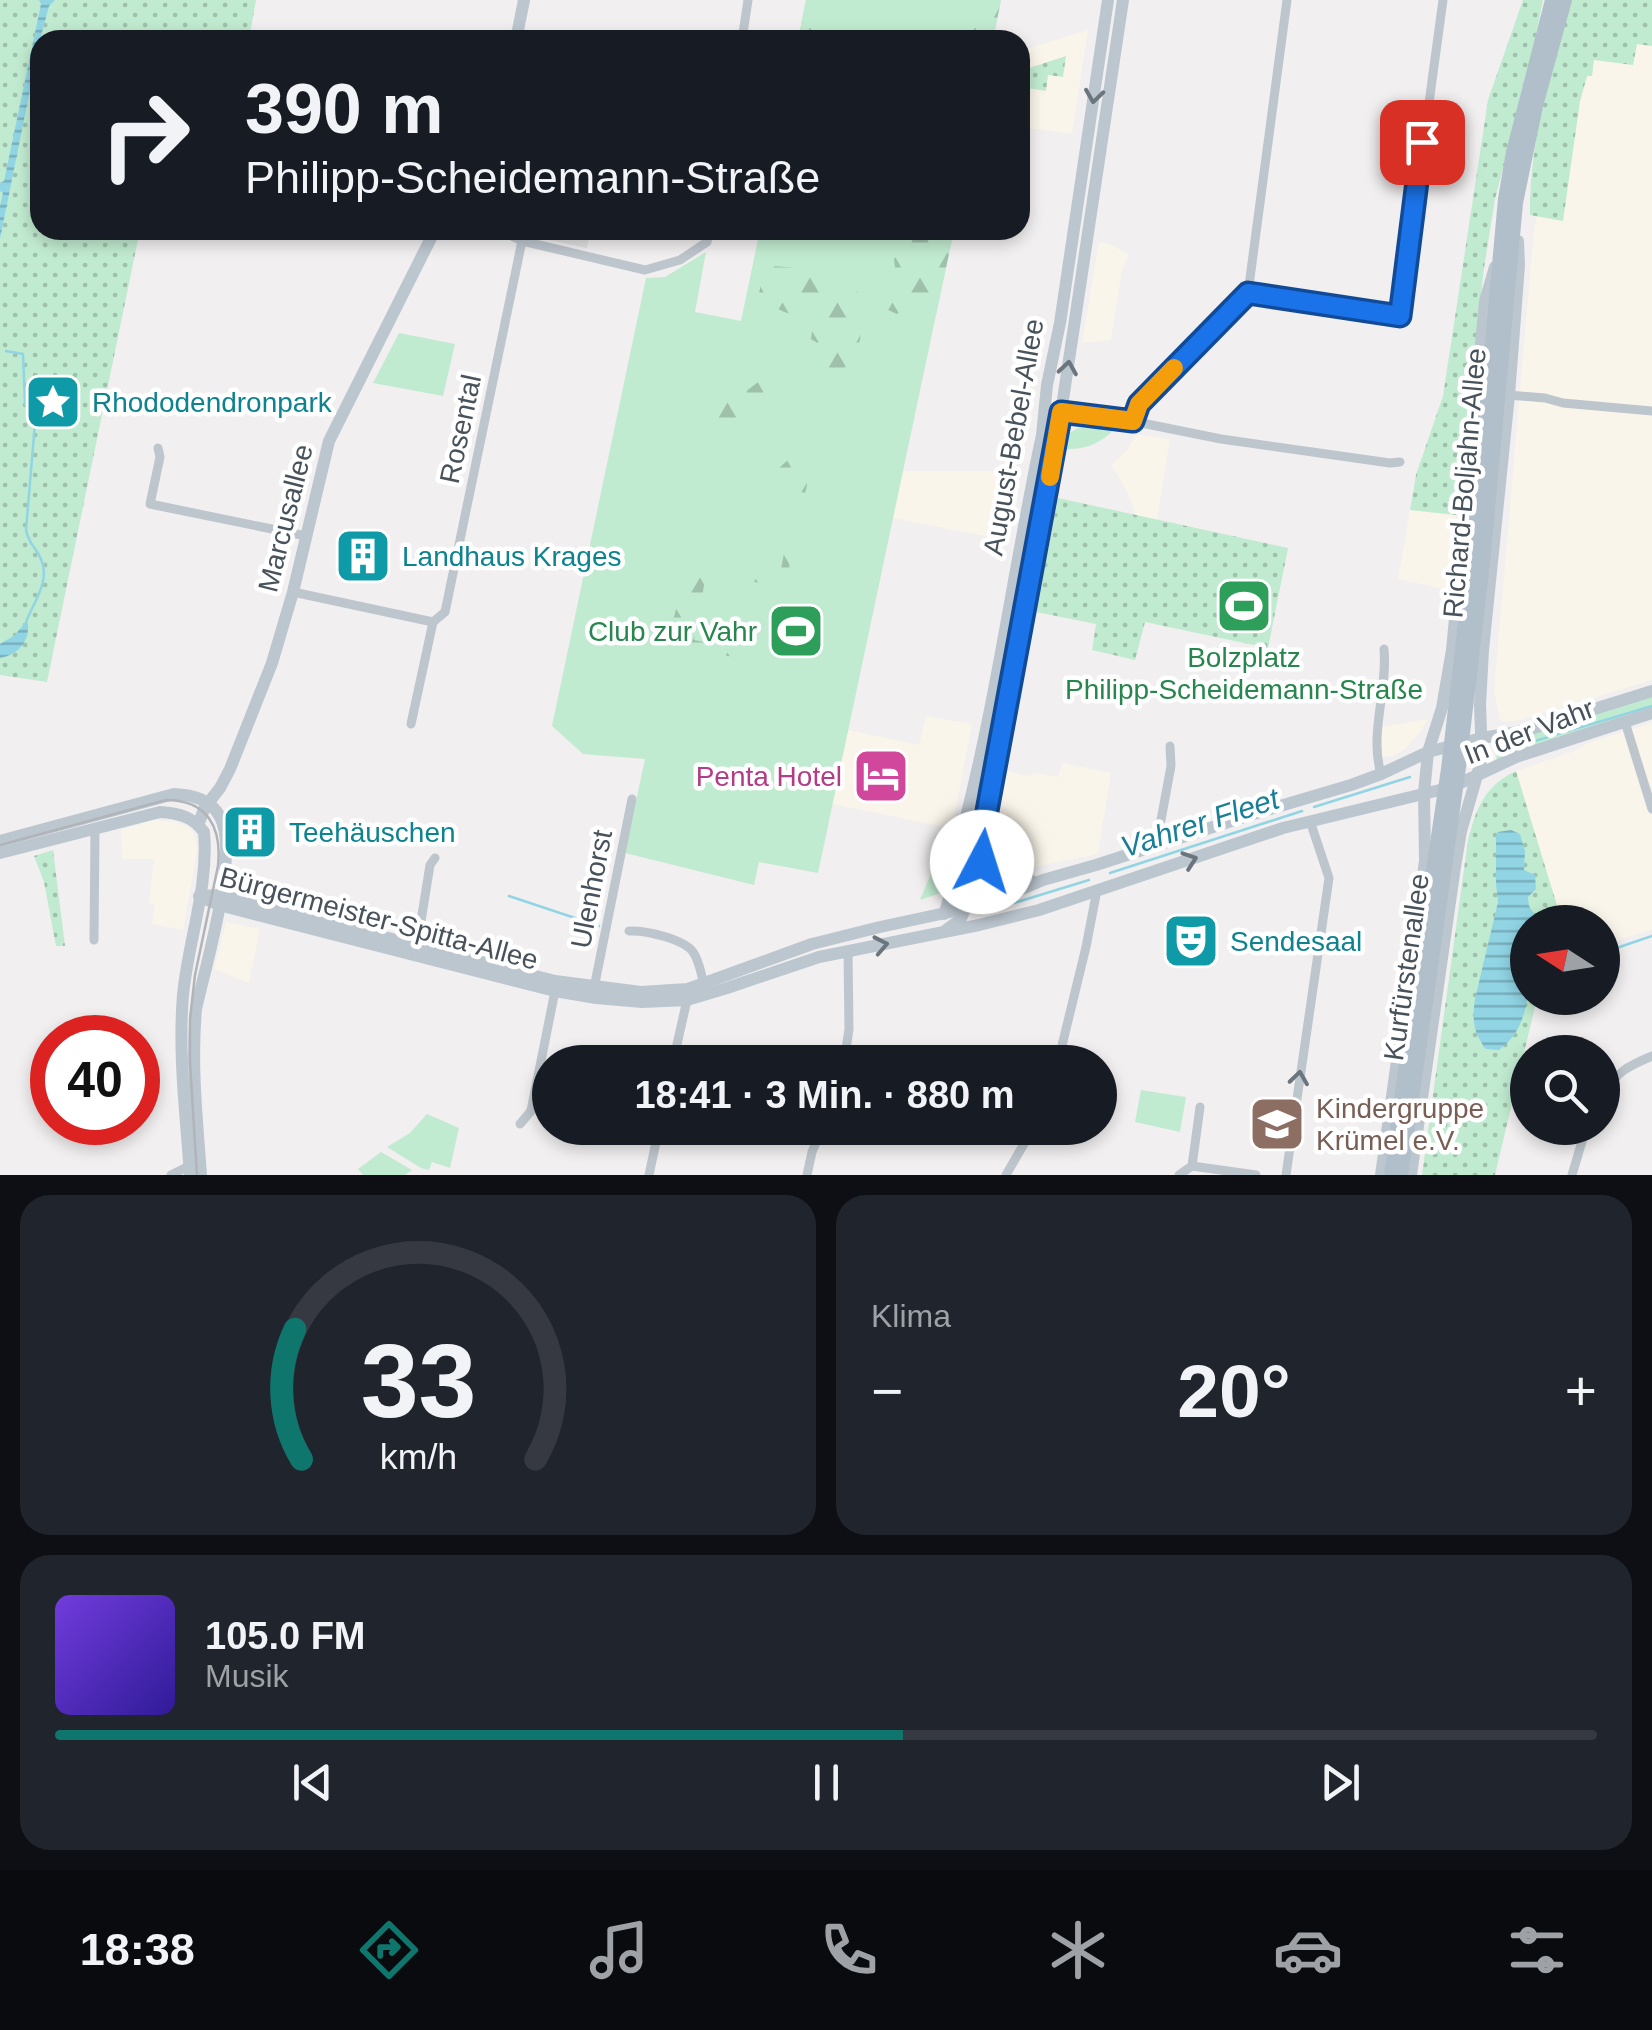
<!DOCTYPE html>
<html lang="de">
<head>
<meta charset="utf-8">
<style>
  :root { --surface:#171b24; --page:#20242c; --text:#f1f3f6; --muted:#9ea1a6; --line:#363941; --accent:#0f766e }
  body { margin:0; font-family:Helvetica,sans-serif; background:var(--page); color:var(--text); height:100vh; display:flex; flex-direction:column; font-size:38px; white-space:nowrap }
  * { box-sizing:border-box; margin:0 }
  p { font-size:32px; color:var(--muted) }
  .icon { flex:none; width:55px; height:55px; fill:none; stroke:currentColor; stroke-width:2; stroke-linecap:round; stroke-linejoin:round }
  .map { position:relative; height:1175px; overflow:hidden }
  .sheet { display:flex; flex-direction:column; gap:20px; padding:20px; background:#0d0f14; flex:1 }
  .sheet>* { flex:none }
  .top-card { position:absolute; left:30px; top:30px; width:1000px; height:210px; border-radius:30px; box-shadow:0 5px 15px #0003; background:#171b24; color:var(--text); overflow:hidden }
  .needle { width:65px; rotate:282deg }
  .tools { position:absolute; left:1510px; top:905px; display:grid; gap:20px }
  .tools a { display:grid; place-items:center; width:110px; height:110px; border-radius:50%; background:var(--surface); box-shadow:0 5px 15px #0003; font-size:50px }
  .speed { position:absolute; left:30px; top:1015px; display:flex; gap:20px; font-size:50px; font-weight:700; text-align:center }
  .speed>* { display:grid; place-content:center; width:130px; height:130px; border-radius:50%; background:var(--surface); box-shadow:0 5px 15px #0003; line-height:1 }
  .speed .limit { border:15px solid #d22; background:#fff; color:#111 }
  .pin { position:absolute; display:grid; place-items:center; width:85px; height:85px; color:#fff; margin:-42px; border-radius:20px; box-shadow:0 5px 15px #0006 }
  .me { position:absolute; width:110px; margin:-55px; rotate:5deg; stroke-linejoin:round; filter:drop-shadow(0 0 8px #0008) }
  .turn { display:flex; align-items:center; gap:35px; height:210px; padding:0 50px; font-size:45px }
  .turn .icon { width:130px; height:130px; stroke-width:2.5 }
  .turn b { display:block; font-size:70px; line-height:85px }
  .big { font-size:75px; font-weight:700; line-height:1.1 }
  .sheet .widget { flex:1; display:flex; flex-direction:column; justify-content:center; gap:15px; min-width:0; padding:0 35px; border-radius:30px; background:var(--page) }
  .sheet .dial { align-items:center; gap:0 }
  .dial svg { height:260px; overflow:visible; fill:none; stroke:var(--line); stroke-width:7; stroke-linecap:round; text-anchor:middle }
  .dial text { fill:var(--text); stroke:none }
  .song { display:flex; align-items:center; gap:30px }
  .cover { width:120px; height:120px; border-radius:15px; background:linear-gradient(135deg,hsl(260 70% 55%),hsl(250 70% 35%)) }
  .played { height:10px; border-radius:5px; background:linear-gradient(90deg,var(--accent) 55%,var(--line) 55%) }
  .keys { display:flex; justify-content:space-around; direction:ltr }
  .heat { display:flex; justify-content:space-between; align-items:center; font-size:55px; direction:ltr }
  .sheet .tiles { flex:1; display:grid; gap:20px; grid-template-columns:1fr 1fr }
  .widget:last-child { grid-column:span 2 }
  .trip { position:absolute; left:532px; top:1045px; width:585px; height:100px; border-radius:50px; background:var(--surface); box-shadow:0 5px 15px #0003; font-weight:700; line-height:100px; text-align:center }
  .dock { display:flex; height:160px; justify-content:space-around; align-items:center; background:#090b0e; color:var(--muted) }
  .dock .icon { width:70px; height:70px }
  .dock .current { color:var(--accent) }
  .dock b { font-size:45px; color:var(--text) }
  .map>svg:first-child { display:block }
  .commercial { fill:#faf5ea }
  .education { fill:#e2e0e0 }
  .grass { fill:#c1ebd0 }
  .forest { fill:url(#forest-firs) }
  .park { fill:url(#park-dots) }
  .water { fill:url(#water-rules) }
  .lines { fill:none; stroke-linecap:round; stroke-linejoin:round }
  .stream { stroke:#91d5e5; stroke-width:2.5 }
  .street { stroke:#bec6cd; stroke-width:9 }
  .secondary { stroke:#bcc6cf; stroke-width:12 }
  .primary { stroke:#b1bfcb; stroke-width:14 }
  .tram { stroke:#b1b4b9; stroke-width:2.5 }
  .primary-bridge { stroke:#b1bfcb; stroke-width:14 }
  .oneway { stroke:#6b757e }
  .oneway2 { stroke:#6b757d }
  .route-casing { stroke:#114b97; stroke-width:25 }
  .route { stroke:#1a73e8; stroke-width:18 }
  .slow { stroke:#f59e0b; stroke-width:18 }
  .labels { text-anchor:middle; stroke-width:9; stroke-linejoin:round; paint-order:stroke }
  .culture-label { font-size:28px; fill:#0d838f; stroke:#fff; text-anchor:start }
  .street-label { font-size:28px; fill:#48525b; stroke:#fff }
  .leisure-label { font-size:28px; fill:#27864d; stroke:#fff; text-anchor:end }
  .hotel-label { font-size:28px; fill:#b23c85; stroke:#fff; text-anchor:end }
  .education-label { font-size:28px; fill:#785e54; stroke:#fff; text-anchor:start }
  .water-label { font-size:30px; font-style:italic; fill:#187f97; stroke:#fff }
</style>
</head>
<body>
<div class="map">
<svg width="1652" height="1175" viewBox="0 0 1652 1175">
  <defs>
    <pattern id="forest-firs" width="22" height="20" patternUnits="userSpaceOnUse" patternTransform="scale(2.5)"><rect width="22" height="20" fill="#c1ebd0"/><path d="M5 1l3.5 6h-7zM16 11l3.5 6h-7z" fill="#9fc1ac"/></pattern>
    <pattern id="park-dots" width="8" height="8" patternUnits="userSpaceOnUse" patternTransform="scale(2.5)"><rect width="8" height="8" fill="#c1ebd0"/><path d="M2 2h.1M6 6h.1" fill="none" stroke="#9fc1ac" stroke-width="1.8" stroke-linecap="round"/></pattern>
    <pattern id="water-rules" width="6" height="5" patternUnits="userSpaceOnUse" patternTransform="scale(2.5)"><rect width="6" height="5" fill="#91d5e5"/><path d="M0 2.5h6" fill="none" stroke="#78afbd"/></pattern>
  </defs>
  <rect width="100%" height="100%" fill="#f1efef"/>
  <g class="commercial">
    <path d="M1088,30L1072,134L1020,127V51Z"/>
    <path d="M1637,44L1652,46V680L1521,720L1503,722L1500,720L1494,692L1534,229L1537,216L1563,220L1580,101L1588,76H1592L1594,60Z"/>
    <path d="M1099,242L1110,244L1129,255L1122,270L1111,340L1082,343Z"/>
    <path d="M1137,434L1170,439L1157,520L1136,516L1127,491L1111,465L1126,451Z"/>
    <path d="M903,471H1020L1006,540L893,518Z"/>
    <path d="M1410,510L1456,515L1448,590L1398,579Z"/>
    <path d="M926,716L972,724L955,813L950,828L832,804L848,730L919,745Z"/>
    <path d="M1428,719L1422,730L1405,749L1395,755L1381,758V727Z"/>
    <path d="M1652,723V929L1603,945L1602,922H1562L1516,771L1572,752L1588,743Z"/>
    <path d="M1062,763L1111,773L1098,854L1000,874L995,855L998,809L1006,771L1027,776L1038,773L1058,777Z"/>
    <path d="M153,820L176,822L186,826L193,832L196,839L197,852L183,930L152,924L155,905L149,903L154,859H122L121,830Z"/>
    <path d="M226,922L260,929L249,983L214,969Z"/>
  </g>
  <path class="education" d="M520,230H590L587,248L535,237Z"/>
  <g class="grass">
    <path d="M806,0H1001L993,40H798Z"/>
    <path d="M760,230H954L818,873L759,862L754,885L625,853L645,759L583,754L552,726L646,278L665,277L706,252L695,312L741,321Z"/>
    <path d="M399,333L455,344L443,396L373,383Z"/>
    <path d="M1078,428L1114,429C1102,443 1085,450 1065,449L1068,434Z"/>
    <path d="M1652,696V710L1496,761L1499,741Z"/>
    <path d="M950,828L940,893L920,900Z"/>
    <path d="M1141,1090L1186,1097L1180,1132L1135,1122Z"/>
    <path d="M427,1114L459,1128L450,1168L432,1162L429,1170L421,1168L387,1147L410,1133Z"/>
    <path d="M381,1152L412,1170L405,1175H363L358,1169Z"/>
  </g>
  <g class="forest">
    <path d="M806,0H822L817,9L820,25L828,31L825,40H798Z"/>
    <path d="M907,0H935L927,10L918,14L913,40H896L905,16Z"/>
    <path d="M981,0H1001L993,40H971Z"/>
    <path d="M899,230H954L936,315L921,320L913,309H907L897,314L886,309L876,295L896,275L894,259L900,253L893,236Z"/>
    <path d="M773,266L798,268L815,276H835L847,287L861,294C864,321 862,341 852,366C836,369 827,375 815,363L816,342L811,339L813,324L810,313C789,319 774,308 759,293L763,275Z"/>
    <path d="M737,378L743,391L749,389L758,382L763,390L765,401L759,409H741L745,425L733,432L724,425L720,440L709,442L714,418L723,403L714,398L716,386Z"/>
    <path d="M807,456V485L785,586L754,582L760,572L781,569L794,503L793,495L788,491L790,480L779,468L789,459Z"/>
    <path d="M687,566L707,569L694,640L767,655L765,664L672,644L669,637Z"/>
  </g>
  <g class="park">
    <path d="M0,0H256L249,40H40V230H140L47,682L0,675Z"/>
    <path d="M1523,0H1543L1528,74L1495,199L1484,268L1456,515L1410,510L1416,475L1443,396L1488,100Z"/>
    <path d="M1570,0H1652V46L1637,44L1633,65L1594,60L1592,76H1587L1580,101L1563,221L1530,215C1529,142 1551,70 1570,0Z"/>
    <path d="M1066,56L1063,77L1048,75L1046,91L1020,87V71Z"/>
    <path d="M1058,498L1288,548L1268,648L1145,622L1135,660L1092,650L1096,624L1036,612Z"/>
    <path d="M1516,771L1562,922H1528V998H1537L1495,1175H1422L1468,840C1476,809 1485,785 1516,771Z"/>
    <path d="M53,850L65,946H56L44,882L34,856Z"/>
  </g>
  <g class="water">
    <path d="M22,0H55L49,6L40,40L0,239V206L3,193L0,191V183L4,181L41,4L39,0Z"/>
    <path d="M27,620C32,639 19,655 0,658V644L15,635Z"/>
    <path d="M1511,830L1520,834L1525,851L1524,870L1535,875L1536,889L1528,897L1529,906L1537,918V922H1528C1528,965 1538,1022 1499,1050L1486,1049C1473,1032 1472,1020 1475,999L1498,902L1496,884V836L1498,832Z"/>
  </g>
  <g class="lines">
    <g class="stream">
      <path d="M6,351L23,354L25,403L35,423L26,530C29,545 36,547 41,559C51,581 33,603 26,622"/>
      <path d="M1498,752L1652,706"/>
      <path d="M1314,807L1410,777"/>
      <path d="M1110,873L1302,811"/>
      <path d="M509,896L599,926"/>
      <path d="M1004,906L1089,880"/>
      <path d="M1602,953L1652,936"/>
    </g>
    <g class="street">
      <path d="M742,40L748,0"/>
      <path d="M499,230L522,241L645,270L680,260L707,242L710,230"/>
      <path d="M1248,293L1400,316L1443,0"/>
      <path d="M1509,395L1545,398L1563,403L1652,411"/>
      <path d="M1044,412L1112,417L1221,439L1390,463L1400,462"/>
      <path d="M1133,421L1139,404L1248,293L1287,0"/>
      <path d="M158,448L160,457L150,504L306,536"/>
      <path d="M293,592L433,622"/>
      <path d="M1625,722L1652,809"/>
      <path d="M411,724L433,622L445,612L522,241"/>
      <path d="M1381,774C1369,732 1388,691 1384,649"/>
      <path d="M1156,847L1171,766L1170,746"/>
      <path d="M629,931C645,930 684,939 693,952C699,960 701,974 704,984"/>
      <path d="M94,940L95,828"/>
      <path d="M417,946L430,865L435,858"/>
      <path d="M594,988L632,799"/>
      <path d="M964,1050L976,1053L997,1062"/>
      <path d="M673,1062L687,1000"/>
      <path d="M844,1062L849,1029L848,951"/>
      <path d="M1058,1062L1086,947L1097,890"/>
      <path d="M1602,1094C1619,1071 1626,1067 1652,1056"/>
      <path d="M520,1124L531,1111L555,991"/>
      <path d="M1192,1166L1200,1107"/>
      <path d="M171,1175L189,1166"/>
      <path d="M649,1175L659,1128"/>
      <path d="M807,1175L812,1152L822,1128"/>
      <path d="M1006,1175L1033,1128"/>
      <path d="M1179,1175L1192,1166L1256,1175"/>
      <path d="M1286,1175L1329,878L1310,821"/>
      <path d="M1572,1175L1586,1128"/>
    </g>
    <g class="secondary">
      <path d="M516,40L524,0"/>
      <path d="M198,825L205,807L220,788L230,769L272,663L293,592L329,441L435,230"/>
      <path d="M0,841L174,794C192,795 211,799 220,817C240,852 205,968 196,1009C191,1064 197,1120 201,1175"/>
      <path d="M0,853L160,812C179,813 193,817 204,832C209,886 188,942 183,995C178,1054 186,1116 190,1175"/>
      <path d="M982,855L989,880L998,884L1032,881"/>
      <path d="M199,896L221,895L555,981L641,992L688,989L812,944L880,927L964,909L1008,895L1043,880L1096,865L1250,815L1351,785L1381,774L1428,752L1482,738L1524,731L1652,691"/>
      <path d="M201,897L219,905L555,991L596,998L642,1002L687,1000L727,988L819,957L979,925L1039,910L1283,828L1452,787L1516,757L1652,713"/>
      <path d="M944,914C954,890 953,865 960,840C996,707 1013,570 1042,435L1047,385L1060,323L1108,0"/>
      <path d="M946,930L961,919L971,892L997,758L1061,413L1123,0"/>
      <path d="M1381,1175L1425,861L1424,793L1428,752L1442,708L1452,650L1485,301L1495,267"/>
      <path d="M1411,1175L1455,867L1461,831L1482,758L1480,705L1483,650L1509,395L1519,265L1518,241"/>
    </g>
    <g class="primary">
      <path d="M1472,563L1505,199L1513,152L1552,0"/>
      <path d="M1483,564L1516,203L1536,106L1565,0"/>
      <path d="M1391,1175L1418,972"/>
      <path d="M1401,1175L1430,974"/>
    </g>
    <path class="tram" d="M0,845L166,800C208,800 222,828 218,866L195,975L190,1019V1063L197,1175"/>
    <g class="primary-bridge">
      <path d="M1418,972L1448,769L1472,563"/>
      <path d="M1430,974L1459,767L1483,564"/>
    </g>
  </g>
  <defs><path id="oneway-chevron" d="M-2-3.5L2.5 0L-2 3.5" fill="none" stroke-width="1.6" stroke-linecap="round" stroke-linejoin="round" transform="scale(2.5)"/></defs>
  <g class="oneway">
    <use href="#oneway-chevron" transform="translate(1094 96) rotate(98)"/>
    <use href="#oneway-chevron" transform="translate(1068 368) rotate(-81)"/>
    <use href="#oneway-chevron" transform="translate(1190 860) rotate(-19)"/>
    <use href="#oneway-chevron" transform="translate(881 945) rotate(-11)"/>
  </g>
  <use class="oneway2" href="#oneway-chevron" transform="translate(1299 1078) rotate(-82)"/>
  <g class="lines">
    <g class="route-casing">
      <path id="route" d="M982,862L981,843L1061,412L1133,421L1139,404L1248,293L1400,316L1422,142"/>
    </g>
    <use href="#route" class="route"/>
    <path class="slow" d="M1050,477L1061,412L1133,421L1139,404L1174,368"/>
  </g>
  <defs>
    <g id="sight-square" transform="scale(2.875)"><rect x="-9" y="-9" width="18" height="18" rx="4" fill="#0f9aa8" stroke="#fff"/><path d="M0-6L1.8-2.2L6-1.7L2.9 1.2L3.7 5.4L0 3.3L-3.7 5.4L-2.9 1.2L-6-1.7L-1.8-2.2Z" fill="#fff"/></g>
    <g id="building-square" transform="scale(2.875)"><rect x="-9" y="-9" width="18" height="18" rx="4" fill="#0f9aa8" stroke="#fff"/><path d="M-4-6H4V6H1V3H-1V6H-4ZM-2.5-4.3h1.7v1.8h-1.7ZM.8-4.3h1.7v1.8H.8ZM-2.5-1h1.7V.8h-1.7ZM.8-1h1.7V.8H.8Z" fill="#fff"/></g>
    <g id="stadium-square" transform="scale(2.875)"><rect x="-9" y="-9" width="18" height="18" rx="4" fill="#2e9e5b" stroke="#fff"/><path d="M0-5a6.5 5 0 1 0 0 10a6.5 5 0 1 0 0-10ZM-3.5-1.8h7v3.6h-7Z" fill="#fff"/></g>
    <g id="hotel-square" transform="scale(2.875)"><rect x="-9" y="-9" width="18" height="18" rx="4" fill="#d1479c" stroke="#fff"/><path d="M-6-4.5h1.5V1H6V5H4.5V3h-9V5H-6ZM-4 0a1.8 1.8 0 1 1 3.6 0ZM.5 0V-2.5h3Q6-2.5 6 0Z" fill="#fff"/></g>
    <g id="theatre-square" transform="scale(2.875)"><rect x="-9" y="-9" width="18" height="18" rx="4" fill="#0f9aa8" stroke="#fff"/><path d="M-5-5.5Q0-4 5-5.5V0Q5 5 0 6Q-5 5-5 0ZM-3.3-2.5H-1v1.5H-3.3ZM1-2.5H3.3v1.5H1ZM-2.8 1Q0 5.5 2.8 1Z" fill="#fff"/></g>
    <g id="school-square" transform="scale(2.875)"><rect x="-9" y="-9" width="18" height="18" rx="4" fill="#8d6e63" stroke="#fff"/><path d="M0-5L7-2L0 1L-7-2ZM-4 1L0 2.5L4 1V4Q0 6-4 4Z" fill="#fff"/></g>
  </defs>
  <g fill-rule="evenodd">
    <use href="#sight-square" x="53" y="402"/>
    <use href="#building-square" x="363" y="556"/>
    <use href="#stadium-square" x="1244" y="606"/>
    <use href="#stadium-square" x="796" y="631"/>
    <use href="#hotel-square" x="881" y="776"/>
    <use href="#building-square" x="250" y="832"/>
    <use href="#theatre-square" x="1191" y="941"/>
    <use href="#school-square" x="1277" y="1124"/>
  </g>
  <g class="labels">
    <g class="culture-label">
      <text x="92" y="412">Rhododendronpark</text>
      <text x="402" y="566">Landhaus Krages</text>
      <text x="289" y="842">Teehäuschen</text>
      <text x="1230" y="951">Sendesaal</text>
    </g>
    <g class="street-label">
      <text transform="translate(460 429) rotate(-78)" y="10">Rosental</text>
      <text transform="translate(1013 437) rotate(-80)" y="10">August-Bebel-Allee</text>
      <text transform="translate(1464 483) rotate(-85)" y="10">Richard-Boljahn-Allee</text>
      <text transform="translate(285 518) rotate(-76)" y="10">Marcusallee</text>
      <text transform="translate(1529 731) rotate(-21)" y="10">In der Vahr</text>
      <text transform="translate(591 889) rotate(-79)" y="10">Ulenhorst</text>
      <text transform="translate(379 918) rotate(15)" y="10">Bürgermeister-Spitta-Allee</text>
      <text transform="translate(1406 967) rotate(-82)" y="10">Kurfürstenallee</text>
    </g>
    <g class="leisure-label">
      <text x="757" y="641">Club zur Vahr</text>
      <text x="1244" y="667" text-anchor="middle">Bolzplatz<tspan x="1244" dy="32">Philipp-Scheidemann-Straße</tspan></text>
    </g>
    <g class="hotel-label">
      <text x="842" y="786">Penta Hotel</text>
    </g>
    <g class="education-label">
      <text x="1316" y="1118">Kindergruppe<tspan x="1316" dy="32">Krümel e.V.</tspan></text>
    </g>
    <g class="water-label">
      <text transform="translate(1200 823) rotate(-18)" y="10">Vahrer Fleet</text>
    </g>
  </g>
</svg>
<div class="tools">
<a><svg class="needle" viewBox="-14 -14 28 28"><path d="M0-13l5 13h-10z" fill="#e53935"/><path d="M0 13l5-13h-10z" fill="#9ea1a6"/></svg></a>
<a><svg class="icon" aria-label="search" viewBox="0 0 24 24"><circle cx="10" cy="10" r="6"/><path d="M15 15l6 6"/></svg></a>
</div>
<div class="speed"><div class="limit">40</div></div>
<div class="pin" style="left:1422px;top:142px;background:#d93025"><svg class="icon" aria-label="arrive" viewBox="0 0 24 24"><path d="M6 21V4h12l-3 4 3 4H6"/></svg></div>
<svg class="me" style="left:982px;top:862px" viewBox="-20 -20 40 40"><circle r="19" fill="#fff"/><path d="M0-13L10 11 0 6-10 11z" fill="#1a73e8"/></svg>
<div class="trip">18:41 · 3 Min. · 880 m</div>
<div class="top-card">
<div class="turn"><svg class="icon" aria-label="right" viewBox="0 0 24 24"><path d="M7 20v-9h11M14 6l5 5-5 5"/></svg><div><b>390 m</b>Philipp-Scheidemann-Straße</div></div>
</div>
</div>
<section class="sheet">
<div class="tiles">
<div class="widget dial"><svg viewBox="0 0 100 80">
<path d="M14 69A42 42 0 1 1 86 69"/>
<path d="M14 69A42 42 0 0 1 12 29" stroke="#0f766e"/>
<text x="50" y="56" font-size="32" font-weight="700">33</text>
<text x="50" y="72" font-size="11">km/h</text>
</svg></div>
<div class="widget"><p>Klima</p>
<div class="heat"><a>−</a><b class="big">20°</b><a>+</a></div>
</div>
<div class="widget">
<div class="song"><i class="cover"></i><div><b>105.0 FM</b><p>Musik</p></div></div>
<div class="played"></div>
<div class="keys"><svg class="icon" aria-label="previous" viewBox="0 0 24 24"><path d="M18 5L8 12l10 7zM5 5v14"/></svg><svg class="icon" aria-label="pause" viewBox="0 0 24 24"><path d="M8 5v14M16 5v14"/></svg><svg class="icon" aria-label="next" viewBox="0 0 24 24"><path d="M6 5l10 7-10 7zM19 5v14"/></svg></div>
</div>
</div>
</section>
<nav class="dock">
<b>18:38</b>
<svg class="icon current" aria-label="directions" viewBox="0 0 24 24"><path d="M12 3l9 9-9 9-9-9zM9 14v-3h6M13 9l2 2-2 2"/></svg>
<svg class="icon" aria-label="music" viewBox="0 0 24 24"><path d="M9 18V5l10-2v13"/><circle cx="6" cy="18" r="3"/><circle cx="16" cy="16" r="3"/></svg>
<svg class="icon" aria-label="phone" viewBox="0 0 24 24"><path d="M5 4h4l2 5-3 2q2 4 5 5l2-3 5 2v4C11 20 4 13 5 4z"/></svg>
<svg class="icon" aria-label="climate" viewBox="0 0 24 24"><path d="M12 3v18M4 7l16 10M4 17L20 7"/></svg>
<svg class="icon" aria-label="car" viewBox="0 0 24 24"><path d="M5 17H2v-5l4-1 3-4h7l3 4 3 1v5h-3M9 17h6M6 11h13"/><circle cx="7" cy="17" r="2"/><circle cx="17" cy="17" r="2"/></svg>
<svg class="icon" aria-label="filters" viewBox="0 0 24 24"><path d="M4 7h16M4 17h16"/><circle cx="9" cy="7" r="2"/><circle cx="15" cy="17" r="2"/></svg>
</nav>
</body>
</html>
